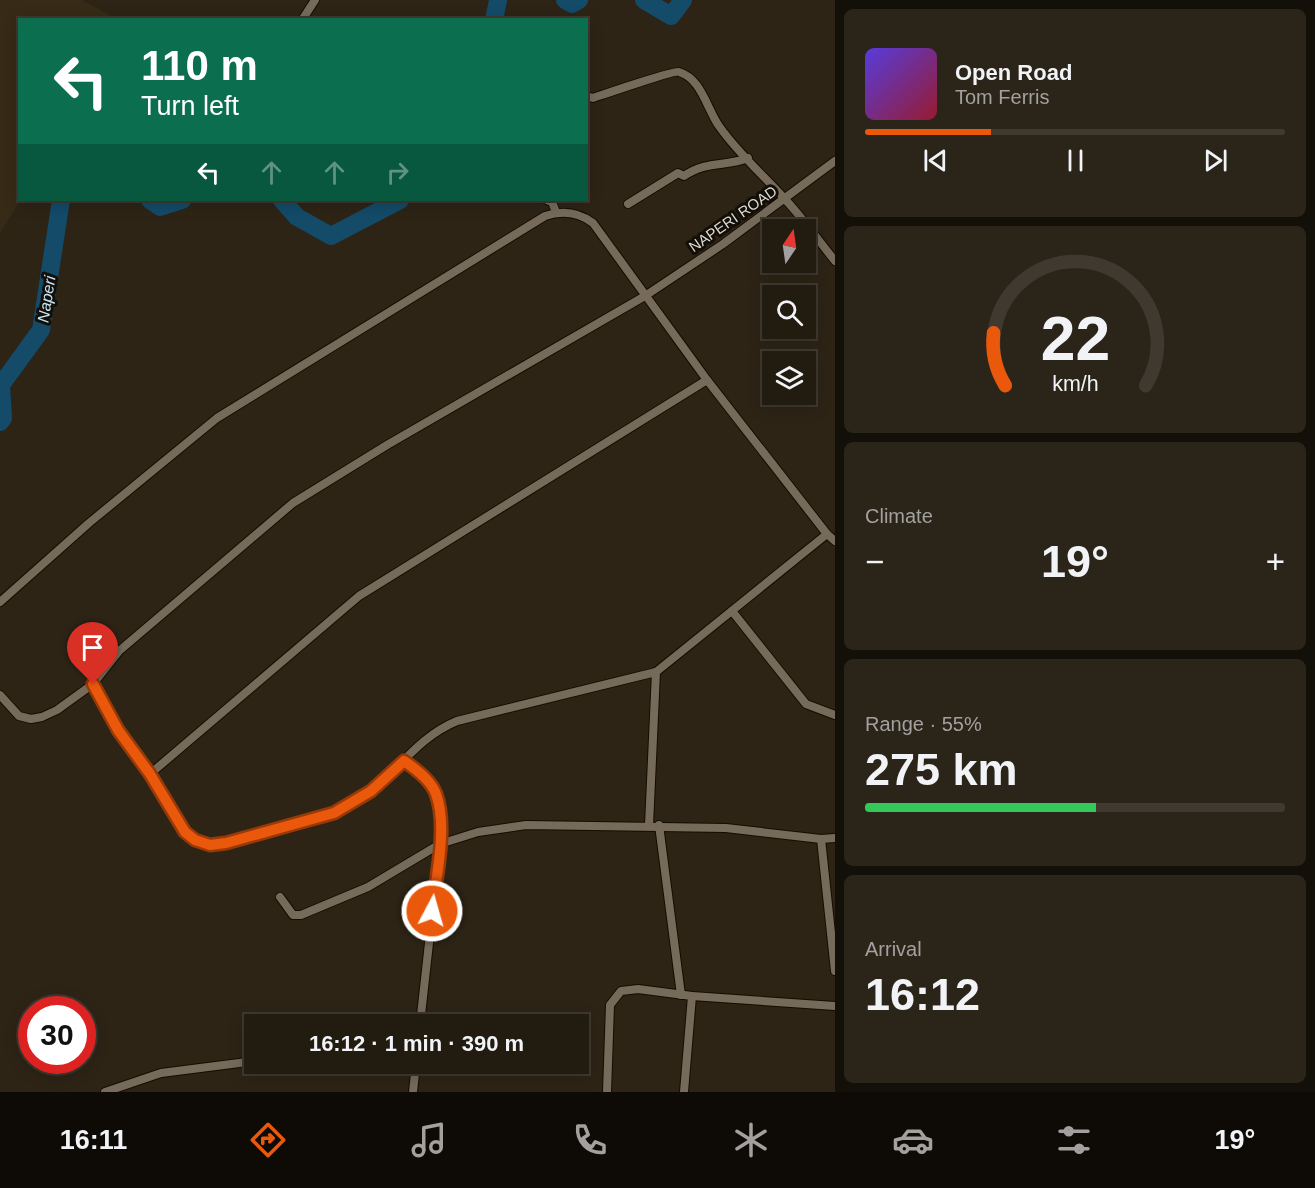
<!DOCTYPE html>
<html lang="en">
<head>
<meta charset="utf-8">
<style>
  :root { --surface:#221b10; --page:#2a2419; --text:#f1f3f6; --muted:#a2a19f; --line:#3f3930; --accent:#ea580c }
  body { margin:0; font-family:Helvetica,sans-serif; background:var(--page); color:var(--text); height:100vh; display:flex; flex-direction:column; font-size:22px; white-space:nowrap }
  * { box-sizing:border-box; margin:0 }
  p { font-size:20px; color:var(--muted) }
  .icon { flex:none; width:33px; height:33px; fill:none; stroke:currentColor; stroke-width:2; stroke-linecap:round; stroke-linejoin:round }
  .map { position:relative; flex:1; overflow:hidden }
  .drawer { display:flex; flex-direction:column; gap:9px; padding:9px; background:#130f09; width:480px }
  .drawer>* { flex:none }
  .guide { position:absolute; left:18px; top:18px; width:570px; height:183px; border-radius:0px; box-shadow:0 3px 15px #0003,0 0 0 2px var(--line); background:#0b6e4f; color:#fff; overflow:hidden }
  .needle { width:39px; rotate:13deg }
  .buttons { position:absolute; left:762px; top:219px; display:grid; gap:12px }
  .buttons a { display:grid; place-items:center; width:54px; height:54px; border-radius:0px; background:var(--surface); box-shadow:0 3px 15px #0003,0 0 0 2px var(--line); font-size:30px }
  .speed { position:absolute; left:18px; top:996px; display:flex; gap:12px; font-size:30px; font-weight:700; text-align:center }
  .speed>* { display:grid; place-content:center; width:78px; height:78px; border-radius:50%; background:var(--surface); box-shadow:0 3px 15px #0003,0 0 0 2px var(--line); line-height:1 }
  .speed .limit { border:9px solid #d22; background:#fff; color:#111 }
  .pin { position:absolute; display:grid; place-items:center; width:51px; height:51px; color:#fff; margin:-62px -26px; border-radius:50% 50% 50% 0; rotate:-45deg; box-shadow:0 0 6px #0007 }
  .pin .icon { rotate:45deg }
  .me { position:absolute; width:66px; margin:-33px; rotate:6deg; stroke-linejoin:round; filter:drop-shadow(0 0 4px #0008) }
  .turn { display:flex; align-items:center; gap:21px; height:126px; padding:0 24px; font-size:27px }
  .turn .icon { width:78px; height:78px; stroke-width:2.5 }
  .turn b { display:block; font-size:42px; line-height:51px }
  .lanes { display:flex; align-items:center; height:57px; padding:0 24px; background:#0003; justify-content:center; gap:30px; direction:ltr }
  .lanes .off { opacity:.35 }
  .big { font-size:45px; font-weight:700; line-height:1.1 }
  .drawer .tile { flex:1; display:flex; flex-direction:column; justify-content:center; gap:9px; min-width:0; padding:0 21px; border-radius:9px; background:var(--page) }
  .drawer .dial { align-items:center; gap:0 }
  .dial svg { height:156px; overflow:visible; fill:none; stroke:var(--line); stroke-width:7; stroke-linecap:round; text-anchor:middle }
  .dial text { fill:var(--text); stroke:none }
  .song { display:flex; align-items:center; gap:18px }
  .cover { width:72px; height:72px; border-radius:9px; background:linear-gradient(135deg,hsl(250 70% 55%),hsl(350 70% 35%)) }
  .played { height:6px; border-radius:3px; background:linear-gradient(90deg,var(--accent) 30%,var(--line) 30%) }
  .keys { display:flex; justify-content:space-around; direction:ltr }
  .heat { display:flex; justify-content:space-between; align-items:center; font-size:33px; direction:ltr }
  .charge { height:9px; border-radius:4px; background:linear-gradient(90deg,#34c759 55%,var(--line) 0) }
  .trip { position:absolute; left:244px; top:1014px; width:345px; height:60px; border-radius:0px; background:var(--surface); box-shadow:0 3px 15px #0003,0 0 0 2px var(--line); font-weight:700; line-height:60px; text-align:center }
  .menu { display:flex; height:96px; justify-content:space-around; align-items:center; background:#0e0b06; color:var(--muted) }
  .menu .icon { width:42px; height:42px }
  .menu .active { color:var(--accent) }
  .menu b { font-size:27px; color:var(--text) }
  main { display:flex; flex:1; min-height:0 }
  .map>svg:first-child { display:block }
  .built { fill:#372b17 }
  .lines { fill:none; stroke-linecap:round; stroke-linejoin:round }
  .river { stroke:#134b68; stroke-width:18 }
  .minor-casing { stroke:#150d02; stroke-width:10 }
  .minor { stroke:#766b5b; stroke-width:8 }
  .route-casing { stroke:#983908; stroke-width:15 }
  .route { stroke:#ea580c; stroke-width:10 }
  .labels { text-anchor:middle; stroke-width:6; stroke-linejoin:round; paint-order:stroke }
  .street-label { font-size:15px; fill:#ded9d0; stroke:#120e08 }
  .water-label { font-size:16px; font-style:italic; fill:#c8e6fa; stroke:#120e08 }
</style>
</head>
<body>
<main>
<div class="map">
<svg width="835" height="1092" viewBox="0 0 835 1092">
  <rect width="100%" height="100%" fill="#2d2416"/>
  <path class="built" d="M0,0H82L117,19L20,20V200L0,233Z"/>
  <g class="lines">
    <g class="river">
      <path d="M565,0L572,4L579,0"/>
      <path d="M644,0L671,16L683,0"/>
      <path d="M494,20L498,0"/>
      <path d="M150,200L160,207L182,200"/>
      <path d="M282,200L297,217L331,236L400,200"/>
      <path d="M0,422L3,418L1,385L41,330L61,200"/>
    </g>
    <g class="minor-casing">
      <g id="minor">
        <path d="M302,20L315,0"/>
        <path d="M586,96L593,98C605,94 674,70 679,72C701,78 707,109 719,126C737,152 762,174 783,197C802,217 818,240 835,261"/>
        <path d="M547,200L552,202L556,212"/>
        <path d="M628,204L678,173L684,176C707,160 726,167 748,158"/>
        <path d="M0,602L89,523L217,418L545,216C563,210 578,212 593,223L707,380L827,534L835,541"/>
        <path d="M732,611L806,704L835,715"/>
        <path d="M93,684L118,730L150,774L185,832L195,840L210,845L226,843C267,832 317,826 354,804C393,780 413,739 457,721L656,672L827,534"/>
        <path d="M0,695L19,716L31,719L42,717L57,710L93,684L119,651L293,503L387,445L645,296L723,244L835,161"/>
        <path d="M404,761L428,781L436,792L440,808V844L420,1024"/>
        <path d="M150,774L359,596L707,380"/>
        <path d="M649,825L656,672"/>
        <path d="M659,825L681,995"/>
        <path d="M821,839L835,971"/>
        <path d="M280,897L293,915H301L368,887L440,844L478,832L526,825L726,828L821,839L835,838"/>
        <path d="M105,1092L161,1073L255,1061"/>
        <path d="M413,1092L416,1064"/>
        <path d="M607,1092L610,1005L621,991L638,989L692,996L835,1006"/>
        <path d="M684,1092L692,996"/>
      </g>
    </g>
    <use href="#minor" class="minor"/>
  </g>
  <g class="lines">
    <g class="route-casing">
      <path id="route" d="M93,684L118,730L150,774L185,832L195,840L210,845L226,843L334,813L371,791L404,761C416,769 431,780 436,794C448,826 436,878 432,911"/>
    </g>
    <use href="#route" class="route"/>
  </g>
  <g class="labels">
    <g class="street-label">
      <text transform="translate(733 219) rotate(-35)" y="5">NAPERI ROAD</text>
    </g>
    <g class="water-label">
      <text transform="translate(46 299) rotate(-81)" y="6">Naperi</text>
    </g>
  </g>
</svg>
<div class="buttons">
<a><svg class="needle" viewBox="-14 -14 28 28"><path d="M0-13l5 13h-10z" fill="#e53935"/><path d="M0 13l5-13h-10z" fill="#a2a19f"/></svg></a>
<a><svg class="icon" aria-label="search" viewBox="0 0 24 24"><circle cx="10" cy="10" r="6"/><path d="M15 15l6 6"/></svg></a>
<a><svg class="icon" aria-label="layers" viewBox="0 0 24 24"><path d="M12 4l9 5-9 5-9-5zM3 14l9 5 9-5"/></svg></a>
</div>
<div class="speed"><div class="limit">30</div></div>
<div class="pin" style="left:93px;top:684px;background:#d93025"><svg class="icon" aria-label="arrive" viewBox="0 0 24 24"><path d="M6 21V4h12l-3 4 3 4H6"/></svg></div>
<svg class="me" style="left:432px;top:911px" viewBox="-20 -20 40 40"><circle r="17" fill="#ea580c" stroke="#fff" stroke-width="3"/><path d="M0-11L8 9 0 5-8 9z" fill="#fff"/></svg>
<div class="trip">16:12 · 1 min · 390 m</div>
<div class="guide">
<div class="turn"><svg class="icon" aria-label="left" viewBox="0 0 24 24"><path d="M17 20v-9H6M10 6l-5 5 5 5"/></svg><div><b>110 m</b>Turn left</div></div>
<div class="lanes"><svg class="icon" aria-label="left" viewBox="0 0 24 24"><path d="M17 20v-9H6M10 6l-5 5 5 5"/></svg><svg class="icon off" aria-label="ahead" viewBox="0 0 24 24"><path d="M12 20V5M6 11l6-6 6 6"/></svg><svg class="icon off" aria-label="ahead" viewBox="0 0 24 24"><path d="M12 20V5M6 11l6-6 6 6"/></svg><svg class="icon off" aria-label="right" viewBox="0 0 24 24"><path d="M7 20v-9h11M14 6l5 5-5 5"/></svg></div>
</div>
</div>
<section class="drawer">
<div class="tile">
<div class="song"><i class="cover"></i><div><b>Open Road</b><p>Tom Ferris</p></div></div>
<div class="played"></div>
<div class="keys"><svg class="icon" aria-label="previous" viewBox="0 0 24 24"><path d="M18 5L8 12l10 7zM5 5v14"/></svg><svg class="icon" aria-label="pause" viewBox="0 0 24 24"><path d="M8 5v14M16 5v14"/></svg><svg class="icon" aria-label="next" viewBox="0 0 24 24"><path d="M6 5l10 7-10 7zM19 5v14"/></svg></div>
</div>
<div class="tile dial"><svg viewBox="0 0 100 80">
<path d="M14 69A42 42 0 1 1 86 69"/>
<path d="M14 69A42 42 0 0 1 8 42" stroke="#ea580c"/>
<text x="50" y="56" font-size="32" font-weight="700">22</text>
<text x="50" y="72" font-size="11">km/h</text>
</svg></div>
<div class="tile"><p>Climate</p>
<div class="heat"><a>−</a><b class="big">19°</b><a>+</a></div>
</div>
<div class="tile"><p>Range · 55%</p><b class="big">275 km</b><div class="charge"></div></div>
<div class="tile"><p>Arrival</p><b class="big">16:12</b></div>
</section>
</main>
<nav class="menu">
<b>16:11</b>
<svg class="icon active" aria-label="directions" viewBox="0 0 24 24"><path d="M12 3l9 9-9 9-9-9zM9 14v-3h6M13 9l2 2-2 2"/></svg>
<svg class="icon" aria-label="music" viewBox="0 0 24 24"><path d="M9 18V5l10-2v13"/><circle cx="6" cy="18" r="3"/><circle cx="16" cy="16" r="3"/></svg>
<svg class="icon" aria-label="phone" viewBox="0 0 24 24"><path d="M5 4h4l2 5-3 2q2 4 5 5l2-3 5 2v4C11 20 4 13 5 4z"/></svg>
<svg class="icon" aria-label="climate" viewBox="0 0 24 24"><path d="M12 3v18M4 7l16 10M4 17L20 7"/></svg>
<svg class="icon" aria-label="car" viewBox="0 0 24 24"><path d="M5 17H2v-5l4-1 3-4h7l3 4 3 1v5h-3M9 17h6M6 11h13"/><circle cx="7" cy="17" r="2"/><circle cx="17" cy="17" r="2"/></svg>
<svg class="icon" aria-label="filters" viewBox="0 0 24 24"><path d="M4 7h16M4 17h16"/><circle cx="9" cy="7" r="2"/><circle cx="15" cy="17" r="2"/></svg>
<b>19°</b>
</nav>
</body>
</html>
